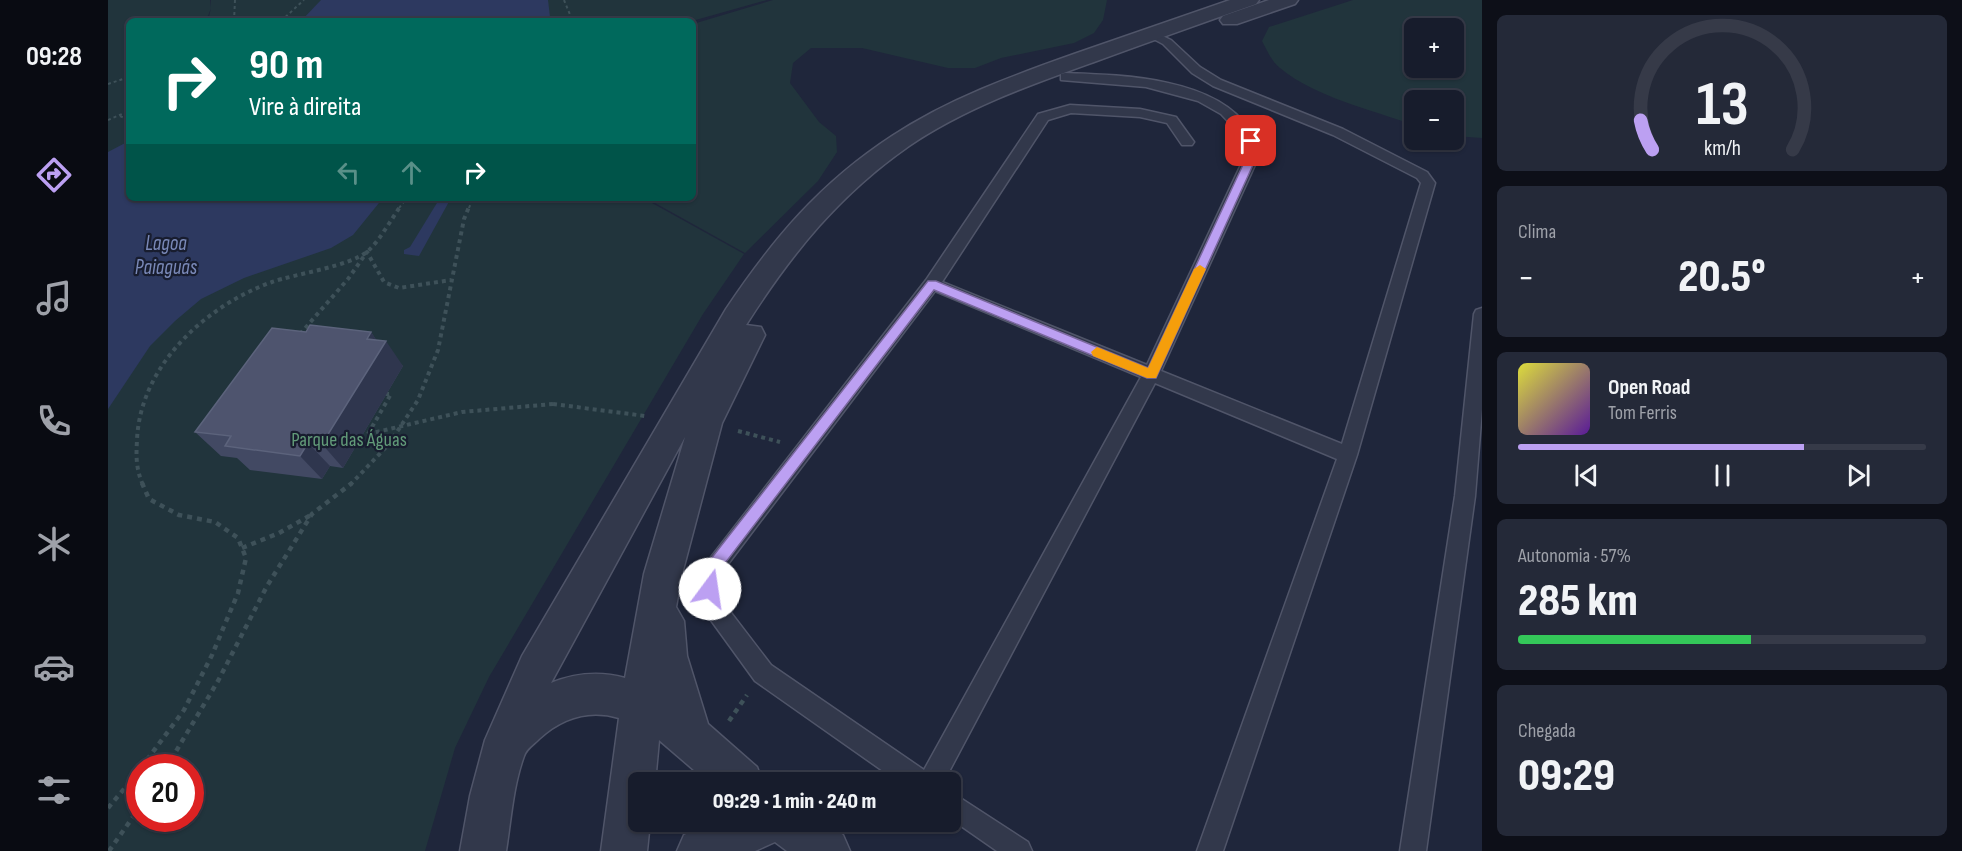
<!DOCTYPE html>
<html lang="pt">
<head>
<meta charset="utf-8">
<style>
  :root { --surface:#171c2c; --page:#242938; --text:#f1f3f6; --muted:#9ea1a9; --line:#363a48; --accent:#bca0f2 }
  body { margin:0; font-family:"Sofia Sans Condensed",sans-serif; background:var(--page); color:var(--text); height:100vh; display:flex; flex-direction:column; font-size:22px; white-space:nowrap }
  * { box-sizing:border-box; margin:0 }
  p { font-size:20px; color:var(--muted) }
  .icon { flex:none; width:33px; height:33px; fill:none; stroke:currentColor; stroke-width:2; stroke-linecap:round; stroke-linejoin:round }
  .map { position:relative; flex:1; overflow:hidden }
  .sheet { display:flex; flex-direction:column; gap:15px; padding:15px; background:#0d0f18; width:480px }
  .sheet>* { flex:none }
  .hud { position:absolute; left:18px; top:18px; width:570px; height:183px; border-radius:9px; box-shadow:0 2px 4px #0004,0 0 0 2px var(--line); background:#00695c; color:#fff; overflow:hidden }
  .tools { position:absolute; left:1296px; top:18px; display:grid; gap:12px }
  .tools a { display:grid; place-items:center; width:60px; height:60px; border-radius:9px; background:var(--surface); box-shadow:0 2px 4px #0004,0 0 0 2px var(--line); font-size:30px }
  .speed { position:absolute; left:18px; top:754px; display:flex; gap:12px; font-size:30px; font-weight:700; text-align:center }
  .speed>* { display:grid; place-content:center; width:78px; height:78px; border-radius:50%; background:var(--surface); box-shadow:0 2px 4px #0004,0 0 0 2px var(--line); line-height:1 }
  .speed .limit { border:9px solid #d22; background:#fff; color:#111 }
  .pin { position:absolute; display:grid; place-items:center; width:51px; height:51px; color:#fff; margin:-26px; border-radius:12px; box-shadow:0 3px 9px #0006 }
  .me { position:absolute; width:66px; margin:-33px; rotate:14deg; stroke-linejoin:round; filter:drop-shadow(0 0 4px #0008) }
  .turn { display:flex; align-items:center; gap:21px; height:126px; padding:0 24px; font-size:27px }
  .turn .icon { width:78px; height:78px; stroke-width:2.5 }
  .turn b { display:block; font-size:42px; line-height:51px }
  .lanes { display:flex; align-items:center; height:57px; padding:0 24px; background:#0003; justify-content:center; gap:30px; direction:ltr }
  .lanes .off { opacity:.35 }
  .big { font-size:45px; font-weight:800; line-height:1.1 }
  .sheet .widget { flex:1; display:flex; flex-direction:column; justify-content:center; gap:9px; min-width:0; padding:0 21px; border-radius:9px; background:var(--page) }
  .sheet .dial { align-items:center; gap:0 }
  .dial svg { height:156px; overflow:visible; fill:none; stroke:var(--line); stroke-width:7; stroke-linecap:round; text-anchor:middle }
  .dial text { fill:var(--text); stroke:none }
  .song { display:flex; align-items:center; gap:18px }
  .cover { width:72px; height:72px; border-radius:9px; background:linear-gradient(135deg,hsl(60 70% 55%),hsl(270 70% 35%)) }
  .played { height:6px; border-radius:3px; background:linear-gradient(90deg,var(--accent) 70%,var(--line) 70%) }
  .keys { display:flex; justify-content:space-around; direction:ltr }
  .heat { display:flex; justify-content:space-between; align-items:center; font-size:33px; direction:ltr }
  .charge { height:9px; border-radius:4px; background:linear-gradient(90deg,#34c759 57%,var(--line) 0) }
  .trip { position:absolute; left:520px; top:772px; width:333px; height:60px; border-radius:9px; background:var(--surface); box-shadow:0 2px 4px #0004,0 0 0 2px var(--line); font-weight:800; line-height:60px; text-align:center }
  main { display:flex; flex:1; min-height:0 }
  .tabs { display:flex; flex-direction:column; width:108px; justify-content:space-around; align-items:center; background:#090b12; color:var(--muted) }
  .tabs .icon { width:42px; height:42px }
  .tabs .active { color:var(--accent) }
  .tabs b { font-size:27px; color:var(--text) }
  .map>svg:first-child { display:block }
  .green { fill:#21343c; fill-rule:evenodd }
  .water { fill:#2d3960 }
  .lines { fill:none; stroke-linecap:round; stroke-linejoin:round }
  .service-casing { stroke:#505569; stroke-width:3 }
  .tertiary-casing { stroke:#505569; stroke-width:3 }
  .path-far2 { stroke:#3e5159; stroke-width:2; stroke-dasharray:3 3; stroke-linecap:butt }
  .path-far1 { stroke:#3e5159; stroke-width:4; stroke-dasharray:4 4; stroke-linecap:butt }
  .path { stroke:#3e5159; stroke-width:4.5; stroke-dasharray:5 5; stroke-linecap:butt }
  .service { fill:#32384b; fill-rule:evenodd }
  .tertiary { fill:#32384b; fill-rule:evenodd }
  .path-bridge { stroke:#3e5159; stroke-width:4; stroke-dasharray:4 4; stroke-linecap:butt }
  .wall { fill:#424963 }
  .shaded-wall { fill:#2f364e }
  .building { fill:#4e546e; stroke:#5c637c; stroke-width:1.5 }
  .route { fill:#bca0f2; stroke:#7a689d; stroke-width:1.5 }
  .slow { fill:#f59e0b }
  .labels { text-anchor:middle; stroke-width:4.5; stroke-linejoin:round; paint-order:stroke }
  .park-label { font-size:20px; fill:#629b79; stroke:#181d2f }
  .water-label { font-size:21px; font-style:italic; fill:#7a89b8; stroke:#181d2f }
</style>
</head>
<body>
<main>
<nav class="tabs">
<b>09:28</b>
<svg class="icon active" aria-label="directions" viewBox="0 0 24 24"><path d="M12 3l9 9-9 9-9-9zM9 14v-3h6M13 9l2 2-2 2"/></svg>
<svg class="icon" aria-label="music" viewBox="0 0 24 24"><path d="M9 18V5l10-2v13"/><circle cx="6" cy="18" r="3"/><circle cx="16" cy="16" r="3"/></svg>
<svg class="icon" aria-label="phone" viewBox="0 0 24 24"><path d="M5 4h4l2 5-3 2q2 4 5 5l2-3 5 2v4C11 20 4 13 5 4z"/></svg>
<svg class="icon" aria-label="climate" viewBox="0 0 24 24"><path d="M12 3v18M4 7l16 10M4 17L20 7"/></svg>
<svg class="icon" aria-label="car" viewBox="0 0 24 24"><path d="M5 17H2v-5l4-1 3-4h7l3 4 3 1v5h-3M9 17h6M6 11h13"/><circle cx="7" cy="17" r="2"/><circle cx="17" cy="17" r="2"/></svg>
<svg class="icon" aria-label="filters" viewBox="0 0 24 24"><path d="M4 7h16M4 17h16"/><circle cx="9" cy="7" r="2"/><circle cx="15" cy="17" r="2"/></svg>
</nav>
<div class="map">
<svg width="1374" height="851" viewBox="0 0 1374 851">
  <rect width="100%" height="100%" fill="#1f263b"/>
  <g class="green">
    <path d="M0,0H102L103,8V0H659L584,21H100L103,8L98,21H21V198H535L636,254L595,314L381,677L347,748L317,851H0ZM32,768H82V819H32Z"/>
    <path d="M665,0H999L995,20L986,33L966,43L893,58L867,68H840L754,48H703L685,63L682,83L711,122L728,136L729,152L710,181L637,253L538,198H585V24Z"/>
    <path d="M1245,0H1374V138L1346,136V100H1306V125C1264,110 1207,97 1172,68C1163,61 1159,50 1154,41L1161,27ZM1346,28V68H1306V28Z"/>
  </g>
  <g class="water">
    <path d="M213,0H440L442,17L437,21H193Z"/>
    <path d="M21,141V198H275L245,235L223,248L136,278L93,299L67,321L42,346L0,409V152Z"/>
    <path d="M332,198H343L311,256L296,254V250L302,247Z"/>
  </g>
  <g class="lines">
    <g class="service-casing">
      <g id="service">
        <path d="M1044,31L1063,40L1092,67L1113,80L1235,129L1319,172L1327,183L1249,455L1115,851H1089L1229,459L1047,383L835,783H792L647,681L597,612L590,574L818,280L930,114L962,105L1032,109L1068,117L1086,142L1084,145H1074L1059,123L1032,117L963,113L940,120L834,282L1039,365L1138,154L1129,131L1113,114L1090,101L1038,87L953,80V74L957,73C1012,75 1107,77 1141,129C1146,136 1148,146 1152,154L1053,371L1234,444L1313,183L1309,178L1225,135L1105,86L1084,73L1055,44L1040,36V32ZM827,291L1033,377L816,770L663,665L614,601L611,576Z"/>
        <path d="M1374,308V409L1367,496L1318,851H1292L1347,496L1366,314L1368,310Z"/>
        <path d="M843,792L920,842L924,851H889L843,819Z"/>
      </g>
    </g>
    <g class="tertiary-casing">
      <g id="tertiary">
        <path d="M1122,0H1151L1148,4C1094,23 1040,42 986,62C922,85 857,108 801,146C732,194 684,253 640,322L638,325L653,327L657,335L614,423L574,574L568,607L576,621L579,656L600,724L649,767L655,783H601L551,740L547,783H531V822H542L539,851H493L511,718C480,709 454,718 431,739C426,744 418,749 416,756C405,786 403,820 398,851H352L362,796L377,740L414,656L618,309C665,239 712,183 784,136C840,99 904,76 966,54C1018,36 1070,18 1122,0ZM577,437L536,574L517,678C491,671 468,673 443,683Z"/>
        <path d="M1161,0H1190L1187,4L1129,24H1115L1112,20L1115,16Z"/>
        <path d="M606,822H717L735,835L742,851H679L667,842L647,851H569L576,835Z"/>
      </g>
    </g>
    <g class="path-far2">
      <path d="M456,0L463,17L468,21"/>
      <path d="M126,21L127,0"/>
      <path d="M173,21L196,0"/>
      <path d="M0,84L21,77"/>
      <path d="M12,116L21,120"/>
      <path d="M0,120L21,111"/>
      <path d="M291,208L299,198"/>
      <path d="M361,208L365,198"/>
    </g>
    <g class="path-far1">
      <path d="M192,334L240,279L259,252L276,282L291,288L343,280"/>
      <path d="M445,404L537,416"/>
      <path d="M630,431L672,442"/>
      <path d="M260,434L283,394H278"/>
      <path d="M35,485C28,469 28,457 29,440C32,366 97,306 164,282C187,274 243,266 260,251C272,240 282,221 292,207"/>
      <path d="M242,485L281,444L310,400L330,350L356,219L361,207"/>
    </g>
    <g class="path">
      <path d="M134,548L171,533L203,515"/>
      <path d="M621,721L639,695"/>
      <path d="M33,768L76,710L104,655L130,593L138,558L130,538L107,522L71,515L41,499L34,483"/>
      <path d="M58,768L110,681L159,586L204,514L244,483"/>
      <path d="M0,808L32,770"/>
      <path d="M1,851L32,807"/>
    </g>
    <use href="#service" class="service"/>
    <use href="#tertiary" class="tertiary"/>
    <path class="path-bridge" d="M260,434L354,412L445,404"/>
  </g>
  <path class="wall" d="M198,332H263L268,340L295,366L235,468L222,466L214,479L142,470L129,458L113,456L87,432Z"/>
  <g class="shaded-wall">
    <path d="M263,332L274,348L278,341L295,366L235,468L214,444L259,339Z"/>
    <path d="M200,443L222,466L214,479L192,456Z"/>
  </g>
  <path class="building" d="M202,325L263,332L259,339L278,341L214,444L200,443L192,456L117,446L123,436L87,432L164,328L198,332Z"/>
  <path class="route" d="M1143,138L1148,141L1150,154L1048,378H1039L826,290L608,575L610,589L608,595L602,597L597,595L593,574L595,569L820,281H828L1040,368L1140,154L1138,141Z"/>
  <path class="slow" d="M1092,265L1098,269L1048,378H1039L985,356L983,352L989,347L1040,368L1086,269Z"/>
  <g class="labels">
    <g class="park-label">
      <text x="241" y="446">Parque das Águas</text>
    </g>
    <g class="water-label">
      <text x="58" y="250">Lagoa<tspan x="58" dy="24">Paiaguás</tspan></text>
    </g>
  </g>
</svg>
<div class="tools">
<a>+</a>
<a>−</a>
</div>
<div class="speed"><div class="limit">20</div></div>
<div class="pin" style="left:1143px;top:141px;background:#d93025"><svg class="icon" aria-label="arrive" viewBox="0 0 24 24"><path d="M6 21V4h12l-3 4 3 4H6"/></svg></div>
<svg class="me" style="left:602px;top:589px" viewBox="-20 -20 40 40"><circle r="19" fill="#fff"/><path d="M0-13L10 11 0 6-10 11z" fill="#bca0f2"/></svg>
<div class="trip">09:29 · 1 min · 240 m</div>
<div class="hud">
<div class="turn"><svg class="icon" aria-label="right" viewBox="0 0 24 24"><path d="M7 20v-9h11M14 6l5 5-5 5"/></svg><div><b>90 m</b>Vire à direita</div></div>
<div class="lanes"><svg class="icon off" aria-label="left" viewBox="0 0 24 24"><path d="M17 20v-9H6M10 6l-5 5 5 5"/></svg><svg class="icon off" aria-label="ahead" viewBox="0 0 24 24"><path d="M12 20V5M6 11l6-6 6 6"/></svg><svg class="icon" aria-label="right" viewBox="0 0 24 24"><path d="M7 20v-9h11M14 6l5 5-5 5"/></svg></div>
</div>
</div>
<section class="sheet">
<div class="widget dial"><svg viewBox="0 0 100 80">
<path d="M14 69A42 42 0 1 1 86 69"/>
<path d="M14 69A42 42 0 0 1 8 54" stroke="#bca0f2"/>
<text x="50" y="56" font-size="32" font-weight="700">13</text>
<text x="50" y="72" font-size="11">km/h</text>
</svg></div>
<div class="widget"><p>Clima</p>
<div class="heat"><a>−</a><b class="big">20.5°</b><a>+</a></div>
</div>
<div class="widget">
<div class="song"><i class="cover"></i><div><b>Open Road</b><p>Tom Ferris</p></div></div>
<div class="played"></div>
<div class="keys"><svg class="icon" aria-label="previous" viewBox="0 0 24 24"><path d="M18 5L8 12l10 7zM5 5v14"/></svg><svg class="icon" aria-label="pause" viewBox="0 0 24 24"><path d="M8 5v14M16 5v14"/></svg><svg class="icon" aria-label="next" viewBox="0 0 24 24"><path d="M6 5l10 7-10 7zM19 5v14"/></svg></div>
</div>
<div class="widget"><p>Autonomia · 57%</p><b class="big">285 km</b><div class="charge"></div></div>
<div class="widget"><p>Chegada</p><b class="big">09:29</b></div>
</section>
</main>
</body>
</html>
